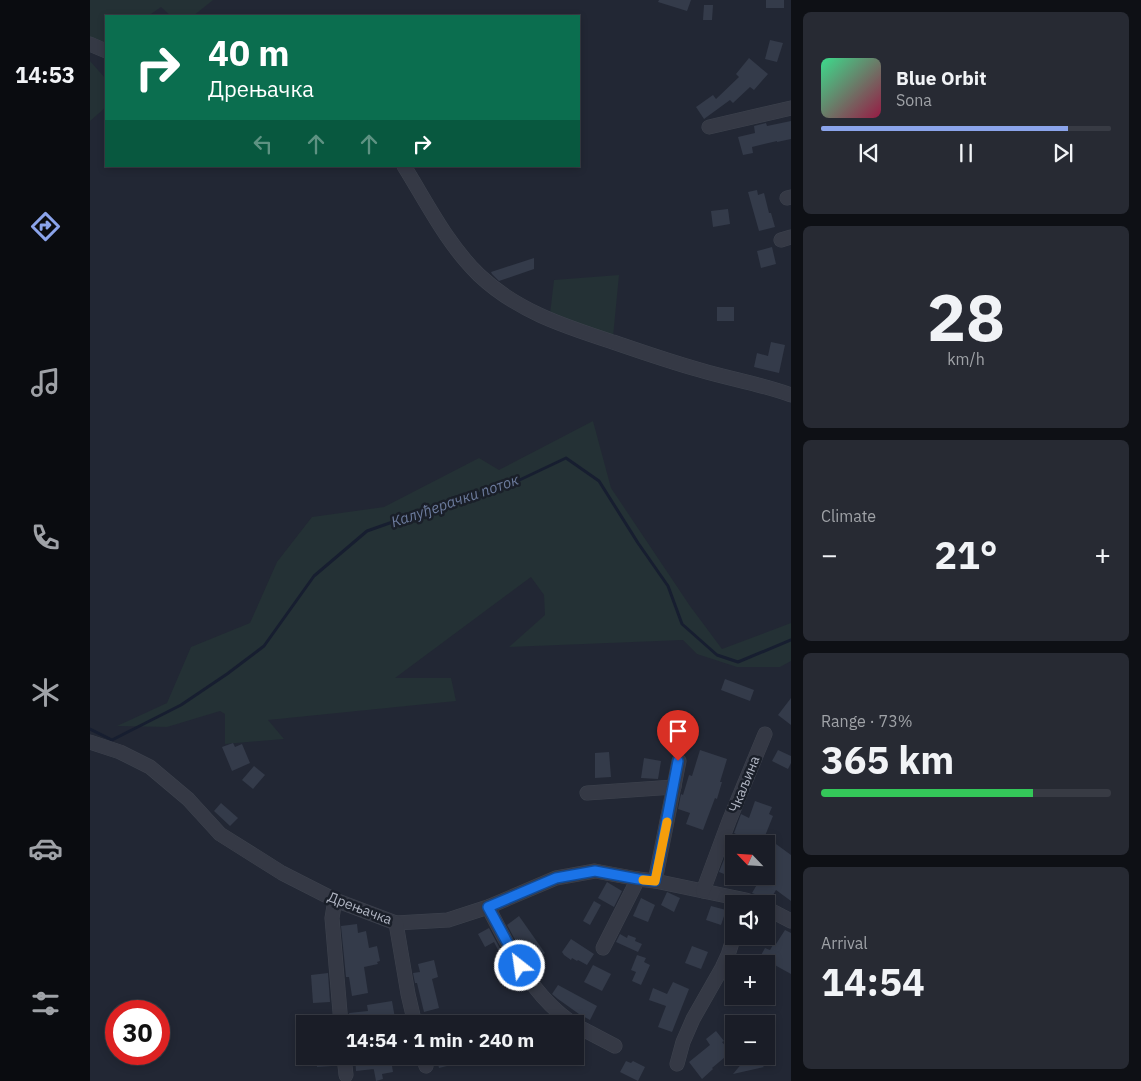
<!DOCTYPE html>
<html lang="en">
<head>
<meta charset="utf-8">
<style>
  :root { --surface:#1a1d27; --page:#272a33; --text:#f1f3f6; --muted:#9fa2a7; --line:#383b44; --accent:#8ba4eb }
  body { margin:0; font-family:"IBM Plex Sans",sans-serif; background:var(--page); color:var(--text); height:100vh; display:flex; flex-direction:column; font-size:19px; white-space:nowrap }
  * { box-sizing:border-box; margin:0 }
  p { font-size:16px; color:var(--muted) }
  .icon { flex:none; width:28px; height:28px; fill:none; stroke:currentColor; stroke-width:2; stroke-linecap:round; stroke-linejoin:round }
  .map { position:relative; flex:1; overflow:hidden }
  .details { display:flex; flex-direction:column; gap:12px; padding:12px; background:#0e1015; width:350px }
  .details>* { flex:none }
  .banner { position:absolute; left:15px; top:15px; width:475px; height:152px; border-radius:0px; box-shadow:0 2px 8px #0003,0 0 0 1px var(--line); background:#0b6e4f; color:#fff; overflow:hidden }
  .needle { width:32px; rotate:295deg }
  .buttons { position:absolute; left:635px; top:835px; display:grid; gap:10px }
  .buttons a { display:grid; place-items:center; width:50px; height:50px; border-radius:0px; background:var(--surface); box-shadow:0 2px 8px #0003,0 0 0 1px var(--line); font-size:25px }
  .speed { position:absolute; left:15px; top:1000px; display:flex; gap:10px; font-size:25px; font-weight:700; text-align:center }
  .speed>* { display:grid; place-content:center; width:65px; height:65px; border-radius:50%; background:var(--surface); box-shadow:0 2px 8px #0003,0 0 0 1px var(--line); line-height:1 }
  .speed .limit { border:8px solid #d22; background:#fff; color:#111 }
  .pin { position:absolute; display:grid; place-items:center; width:42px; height:42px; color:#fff; margin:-51px -21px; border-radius:50% 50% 50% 0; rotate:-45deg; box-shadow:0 0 5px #0007 }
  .pin .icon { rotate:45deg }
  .me { position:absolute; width:55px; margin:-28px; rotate:330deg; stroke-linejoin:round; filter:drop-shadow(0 0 4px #0008) }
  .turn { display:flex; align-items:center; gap:18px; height:105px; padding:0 20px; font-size:22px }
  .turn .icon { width:65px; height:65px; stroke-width:2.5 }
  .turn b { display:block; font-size:35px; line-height:42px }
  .lanes { display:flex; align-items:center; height:48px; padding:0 20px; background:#0003; justify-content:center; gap:25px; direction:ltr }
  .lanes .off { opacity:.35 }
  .big { font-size:38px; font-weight:700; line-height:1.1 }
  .details .card { flex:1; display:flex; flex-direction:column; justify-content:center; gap:8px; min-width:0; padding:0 18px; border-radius:8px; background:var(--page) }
  .details .dial { align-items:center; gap:0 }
  .dial b { font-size:65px; line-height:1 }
  .song { display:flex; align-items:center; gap:15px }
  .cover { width:60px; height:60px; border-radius:8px; background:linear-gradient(135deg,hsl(150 70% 55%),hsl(340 70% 35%)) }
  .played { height:5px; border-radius:2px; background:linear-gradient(90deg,var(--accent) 85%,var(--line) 85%) }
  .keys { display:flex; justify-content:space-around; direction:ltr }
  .heat { display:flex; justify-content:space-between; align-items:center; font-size:28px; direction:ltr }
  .charge { height:8px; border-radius:4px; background:linear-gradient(90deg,#34c759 73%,var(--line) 0) }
  .trip { position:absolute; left:206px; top:1015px; width:288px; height:50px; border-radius:0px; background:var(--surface); box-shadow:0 2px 8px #0003,0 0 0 1px var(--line); font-weight:700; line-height:50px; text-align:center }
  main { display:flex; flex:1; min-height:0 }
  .tabs { display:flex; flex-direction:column; width:90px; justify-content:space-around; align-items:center; background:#0a0c10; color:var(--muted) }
  .tabs .icon { width:35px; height:35px }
  .tabs .active { color:var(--accent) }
  .tabs b { font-size:22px; color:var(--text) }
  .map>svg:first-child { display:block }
  .green { fill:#243135 }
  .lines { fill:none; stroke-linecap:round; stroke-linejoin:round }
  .stream { stroke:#171e30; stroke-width:3 }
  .building { fill:#343b4a }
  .minor-casing { stroke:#3e434e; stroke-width:15 }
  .minor { stroke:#353945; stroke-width:14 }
  .route-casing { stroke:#114b97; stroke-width:12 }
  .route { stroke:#1a73e8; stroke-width:9 }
  .slow { stroke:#f59e0b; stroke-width:9 }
  .labels { text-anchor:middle; stroke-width:5; stroke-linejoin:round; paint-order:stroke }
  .street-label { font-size:14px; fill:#afb4c1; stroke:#1a1f29 }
  .water-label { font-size:15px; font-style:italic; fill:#6c7b9d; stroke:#1a1f29 }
</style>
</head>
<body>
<main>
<nav class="tabs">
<b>14:53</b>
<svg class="icon active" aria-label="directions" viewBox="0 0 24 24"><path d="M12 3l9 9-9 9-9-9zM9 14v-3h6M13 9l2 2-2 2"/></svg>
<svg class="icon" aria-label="music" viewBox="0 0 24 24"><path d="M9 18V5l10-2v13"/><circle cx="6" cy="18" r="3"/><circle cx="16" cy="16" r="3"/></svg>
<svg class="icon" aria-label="phone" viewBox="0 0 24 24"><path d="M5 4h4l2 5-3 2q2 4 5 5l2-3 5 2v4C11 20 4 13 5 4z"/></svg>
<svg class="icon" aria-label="climate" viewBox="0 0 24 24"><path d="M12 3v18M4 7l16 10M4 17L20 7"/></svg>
<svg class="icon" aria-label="car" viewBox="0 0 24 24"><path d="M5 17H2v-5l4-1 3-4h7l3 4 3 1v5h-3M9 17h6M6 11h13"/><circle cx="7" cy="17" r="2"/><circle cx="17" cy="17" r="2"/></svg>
<svg class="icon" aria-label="filters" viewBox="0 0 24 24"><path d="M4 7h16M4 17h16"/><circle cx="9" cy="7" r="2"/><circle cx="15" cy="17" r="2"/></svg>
</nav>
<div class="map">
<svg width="701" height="1081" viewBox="0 0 701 1081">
  <rect width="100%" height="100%" fill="#222734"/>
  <g class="green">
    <path d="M0,0H123L103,16H81L71,7L58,16H16V46L0,43Z"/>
    <path d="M0,61L16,79V107L0,121Z"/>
    <path d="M529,275L523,337L460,314L464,280Z"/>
    <path d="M503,421L521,488L600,606L632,649L701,623V661L690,667H647L607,654L593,640L419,647L455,615L454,595L441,577L305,678H361L366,701L178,720L194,739L135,744V714L130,711L77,727L27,726L77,703L101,647L160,623L187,562L222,517L294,507L389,458L409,470Z"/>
  </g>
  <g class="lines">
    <path class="stream" d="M0,729L22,740L91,705L137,674L174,646L224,576L277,531L362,501L419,485L476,458L509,481L548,543L578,586L592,624L627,655L648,662L701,640"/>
  </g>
  <g class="building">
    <path d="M569,0H601L597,11L568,2Z"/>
    <rect x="676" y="0" width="18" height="8"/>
    <path d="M614,5H623L622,20H613Z"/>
    <path d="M680,40L693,43L687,62L675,59Z"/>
    <path d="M659,58L678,74L664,90L660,87L643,103L640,100L614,119L606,107L623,95L626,99L649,77L646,74Z"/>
    <path d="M701,121V139L687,142V141L662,147L663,153L653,155L648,137L665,133L664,126L676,123L677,126Z"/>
    <path d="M667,190L668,195L674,193L679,213H681L685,227L669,231L658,192Z"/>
    <path d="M638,209L640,224L623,227L621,211Z"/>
    <path d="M682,247L686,264L671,268L667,251Z"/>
    <path d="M444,258V269L409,281L402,274L401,272Z"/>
    <rect x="627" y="307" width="17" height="14"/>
    <path d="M681,342L695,345L689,373L664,367L667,353L678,356Z"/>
    <path d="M635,679L664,690L660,701L631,690Z"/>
    <path d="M701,698V725L688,715Z"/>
    <path d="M143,743L145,747L152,744L160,763L142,771L132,747Z"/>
    <path d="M610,750L637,759L630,782H632L627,799L625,798L613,830L596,824L600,813L588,809L591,794L593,795L599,775L602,776Z"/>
    <path d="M688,750L701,756V763L698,769L682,761Z"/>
    <path d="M519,752L521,777L505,778V753Z"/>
    <path d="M554,758L571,761L568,779L551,778Z"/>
    <path d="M164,766L175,775L163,789L152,780Z"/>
    <path d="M665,801L682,807L679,814L683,816L675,836L701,855V901L686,890L680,900H674L670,896L662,893L672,876H676V869L684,856L678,851L680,848L676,846V844H659L655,842L656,839L644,833L651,814L659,818Z"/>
    <path d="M131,803L148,818L140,826L124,811Z"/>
    <path d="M637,852L644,854V871L642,877L629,872Z"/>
    <path d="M517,882L532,891L524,907L508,898Z"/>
    <path d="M577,892L590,898L584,912L571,905Z"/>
    <path d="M551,898L565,905L558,922L543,916Z"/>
    <path d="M504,901L511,905L500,925L493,921Z"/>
    <path d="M621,906L636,910L631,925L616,920Z"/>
    <path d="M429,916L455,953L442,963L430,949L417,925Z"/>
    <path d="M267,924L268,933L276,931L279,948L287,946L290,961L287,962L288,964L274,967L278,993L262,996L259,977H256L251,926Z"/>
    <path d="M399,928L407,943L415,957L410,949L408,950L404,942L395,947L388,934Z"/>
    <path d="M695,930L701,933V974L670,957L675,948L680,950L684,943L686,944Z"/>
    <path d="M530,934L537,938L538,935L546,938L545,941L552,944L548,952L526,942Z"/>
    <path d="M481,939L504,954L497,965L488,960L487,961L482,958L481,960L474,955L472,952Z"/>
    <path d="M602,946L618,952L611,969L595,963Z"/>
    <path d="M547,955L556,958L554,962L560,965L551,985L542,981L546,972L541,970Z"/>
    <path d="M344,960L348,977L342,979L349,1008L334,1012L327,983H325L323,973L330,972L328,964Z"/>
    <path d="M503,965L521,974L512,991L494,982Z"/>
    <path d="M238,973L240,1002L223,1003L221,975Z"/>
    <path d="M583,982L599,989L582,1032L568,1027L576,1006L559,1000L563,988L577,994Z"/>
    <path d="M468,985L507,1006L500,1020L489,1014L468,999L462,994Z"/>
    <path d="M302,1001L306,1024H260L259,1013L278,1011L277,1005Z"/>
    <path d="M626,1031L634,1041L632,1042L641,1052L622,1068L623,1069L612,1079L599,1062L620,1045L616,1039Z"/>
    <path d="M227,1056H242V1066L227,1067Z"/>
    <path d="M265,1056H283V1057L289,1056L290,1062L301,1060L303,1072L292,1074L293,1079L286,1081L283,1065L284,1069L266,1071Z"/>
    <path d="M346,1056H363L365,1064L349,1068Z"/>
    <path d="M658,1056H662L674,1067L643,1074Z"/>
    <path d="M536,1061L541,1063L543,1061L555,1067L548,1081L530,1072Z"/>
  </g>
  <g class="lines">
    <g class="minor-casing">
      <g id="minor">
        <path d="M0,44L16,51"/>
        <path d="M619,127L701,108"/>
        <path d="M314,166C337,203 357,244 389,275C427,311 474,326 523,342C552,352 581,362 610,370C640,379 671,384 701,395"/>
        <path d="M697,198L701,197"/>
        <path d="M691,240L701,237"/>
        <path d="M0,742L30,752L60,767L98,799L130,834L192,873L245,900L306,923L358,920L398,907L466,878L505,871L548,879L565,881L656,900L667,904"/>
        <path d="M497,793L584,787"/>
        <path d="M565,881L589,761"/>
        <path d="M613,891L639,821L675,734"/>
        <path d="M245,900L242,918L251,1024"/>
        <path d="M398,907C420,949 442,997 484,1024"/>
        <path d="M676,908L701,921"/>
        <path d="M306,923L318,994L325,1024"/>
        <path d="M513,948L548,879"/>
        <path d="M485,1025L525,1046"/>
        <path d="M254,1056L256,1075"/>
        <path d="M333,1056L336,1066"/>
        <path d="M587,1064L593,1042L603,1019L632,968L638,955L644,936"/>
      </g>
    </g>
    <use href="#minor" class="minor"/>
  </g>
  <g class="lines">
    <g class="route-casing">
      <path id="route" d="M430,966L398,907L466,878L505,871L548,879L565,881L588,761"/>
    </g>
    <use href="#route" class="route"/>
    <path class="slow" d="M553,880L565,881L577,822"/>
  </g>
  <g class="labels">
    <g class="street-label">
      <text transform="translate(654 784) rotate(-68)" y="5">Чкаљина</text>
      <text transform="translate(270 908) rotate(21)" y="5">Дрењачка</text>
    </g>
    <g class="water-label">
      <text transform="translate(365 501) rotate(-19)" y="5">Калуђерачки поток</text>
    </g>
  </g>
</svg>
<div class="buttons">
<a><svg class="needle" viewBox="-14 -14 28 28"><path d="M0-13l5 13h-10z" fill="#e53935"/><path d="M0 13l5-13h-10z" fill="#9fa2a7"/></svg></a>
<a><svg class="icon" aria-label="sound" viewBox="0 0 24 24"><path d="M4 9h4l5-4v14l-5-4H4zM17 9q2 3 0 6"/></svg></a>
<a>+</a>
<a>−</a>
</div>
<div class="speed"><div class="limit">30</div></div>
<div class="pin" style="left:588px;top:761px;background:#d93025"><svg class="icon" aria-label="arrive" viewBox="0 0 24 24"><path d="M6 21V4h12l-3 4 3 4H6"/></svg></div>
<svg class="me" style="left:430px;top:966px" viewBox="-20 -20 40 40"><circle r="17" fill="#1a73e8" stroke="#fff" stroke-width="3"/><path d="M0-11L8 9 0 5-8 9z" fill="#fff"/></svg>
<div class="trip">14:54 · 1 min · 240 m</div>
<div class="banner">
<div class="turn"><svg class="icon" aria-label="right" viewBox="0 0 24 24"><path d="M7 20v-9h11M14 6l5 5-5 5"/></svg><div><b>40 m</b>Дрењачка</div></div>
<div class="lanes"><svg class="icon off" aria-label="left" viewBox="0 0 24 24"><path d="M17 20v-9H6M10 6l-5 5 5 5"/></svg><svg class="icon off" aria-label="ahead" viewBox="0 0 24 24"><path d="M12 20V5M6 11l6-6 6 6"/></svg><svg class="icon off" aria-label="ahead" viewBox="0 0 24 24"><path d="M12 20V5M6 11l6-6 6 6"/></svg><svg class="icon" aria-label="right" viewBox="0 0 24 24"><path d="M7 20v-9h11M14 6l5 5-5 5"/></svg></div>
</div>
</div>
<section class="details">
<div class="card">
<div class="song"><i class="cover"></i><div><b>Blue Orbit</b><p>Sona</p></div></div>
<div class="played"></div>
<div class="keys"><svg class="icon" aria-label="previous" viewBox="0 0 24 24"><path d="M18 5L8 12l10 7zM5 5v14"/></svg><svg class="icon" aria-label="pause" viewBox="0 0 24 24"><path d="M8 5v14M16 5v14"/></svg><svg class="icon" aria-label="next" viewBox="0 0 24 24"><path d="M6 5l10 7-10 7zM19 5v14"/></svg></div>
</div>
<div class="card dial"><b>28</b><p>km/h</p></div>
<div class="card"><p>Climate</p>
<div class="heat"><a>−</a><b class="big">21°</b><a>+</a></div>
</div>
<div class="card"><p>Range · 73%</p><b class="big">365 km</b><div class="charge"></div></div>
<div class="card"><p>Arrival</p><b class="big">14:54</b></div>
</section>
</main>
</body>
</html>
